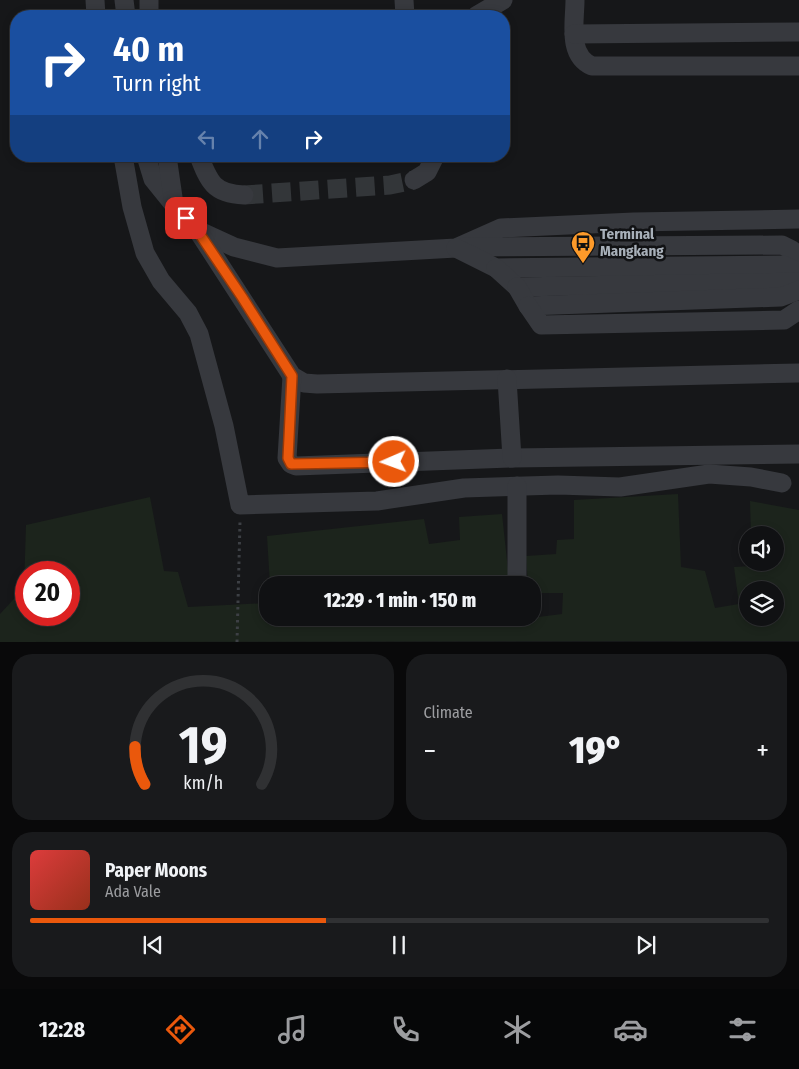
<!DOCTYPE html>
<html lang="en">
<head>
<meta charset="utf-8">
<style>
  :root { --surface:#101113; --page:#191a1c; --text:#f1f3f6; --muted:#9c9da0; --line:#303133; --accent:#ea580c }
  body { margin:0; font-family:"Fira Sans Condensed",sans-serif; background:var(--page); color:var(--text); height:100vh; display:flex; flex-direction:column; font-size:19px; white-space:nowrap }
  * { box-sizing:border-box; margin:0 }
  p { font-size:16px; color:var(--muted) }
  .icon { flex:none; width:28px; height:28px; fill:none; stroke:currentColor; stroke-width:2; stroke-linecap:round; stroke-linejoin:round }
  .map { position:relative; height:642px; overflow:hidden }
  .side { display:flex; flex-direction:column; gap:12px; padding:12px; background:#09090a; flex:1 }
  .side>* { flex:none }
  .banner { position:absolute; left:10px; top:10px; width:500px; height:152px; border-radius:20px; box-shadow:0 2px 8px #0003,0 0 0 1px var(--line); background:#1a4fa0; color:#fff; overflow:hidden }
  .buttons { position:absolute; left:739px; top:526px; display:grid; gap:10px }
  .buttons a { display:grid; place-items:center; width:45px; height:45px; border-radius:50%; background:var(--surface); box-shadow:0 2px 8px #0003,0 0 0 1px var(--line); font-size:25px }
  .speed { position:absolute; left:15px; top:561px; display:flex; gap:10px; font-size:25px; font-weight:700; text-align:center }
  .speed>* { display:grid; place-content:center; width:65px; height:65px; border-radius:50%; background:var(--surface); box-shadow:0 2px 8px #0003,0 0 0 1px var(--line); line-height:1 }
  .speed .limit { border:8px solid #d22; background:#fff; color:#111 }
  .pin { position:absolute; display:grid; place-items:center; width:42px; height:42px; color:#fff; margin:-21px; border-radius:10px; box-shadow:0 2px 8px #0006 }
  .me { position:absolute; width:55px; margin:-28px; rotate:268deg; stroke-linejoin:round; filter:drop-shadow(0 0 4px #0008) }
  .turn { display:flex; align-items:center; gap:18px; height:105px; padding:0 20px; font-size:22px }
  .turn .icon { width:65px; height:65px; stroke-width:2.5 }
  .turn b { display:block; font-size:35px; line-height:42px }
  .lanes { display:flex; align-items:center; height:48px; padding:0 20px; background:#0003; justify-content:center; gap:25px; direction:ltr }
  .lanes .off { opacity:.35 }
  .big { font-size:38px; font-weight:800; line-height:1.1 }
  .side .card { flex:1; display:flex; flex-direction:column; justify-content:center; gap:8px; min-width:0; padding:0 18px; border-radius:20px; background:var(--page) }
  .side .dial { align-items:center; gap:0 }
  .dial svg { height:130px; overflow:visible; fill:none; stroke:var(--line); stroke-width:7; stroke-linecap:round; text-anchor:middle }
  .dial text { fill:var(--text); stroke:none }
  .song { display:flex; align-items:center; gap:15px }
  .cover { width:60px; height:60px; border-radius:8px; background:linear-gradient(135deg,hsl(0 70% 55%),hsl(10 70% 35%)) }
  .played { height:5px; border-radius:2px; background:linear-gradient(90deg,var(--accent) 40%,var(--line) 40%) }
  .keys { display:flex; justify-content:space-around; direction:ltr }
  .heat { display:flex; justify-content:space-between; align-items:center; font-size:28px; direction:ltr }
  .side .tiles { flex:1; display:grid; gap:12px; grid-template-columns:1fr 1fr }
  .card:last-child { grid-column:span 2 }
  .trip { position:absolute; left:259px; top:576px; width:282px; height:50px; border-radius:20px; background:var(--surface); box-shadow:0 2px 8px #0003,0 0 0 1px var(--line); font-weight:800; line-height:50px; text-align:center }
  .tabs { display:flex; height:80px; justify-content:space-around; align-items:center; background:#060708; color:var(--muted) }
  .tabs .icon { width:35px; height:35px }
  .tabs .selected { color:var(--accent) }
  .tabs b { font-size:22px; color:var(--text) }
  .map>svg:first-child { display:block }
  .green { fill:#1c241c; fill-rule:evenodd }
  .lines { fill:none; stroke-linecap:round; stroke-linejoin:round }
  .minor-tunnel { stroke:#333639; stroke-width:19; stroke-dasharray:19 9; stroke-linecap:butt }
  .path { stroke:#3d4045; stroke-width:3; stroke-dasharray:2.5 4; stroke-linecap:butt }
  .minor { stroke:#37393e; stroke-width:19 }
  .route-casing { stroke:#983908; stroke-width:12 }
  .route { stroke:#ea580c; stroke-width:9 }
  .labels { text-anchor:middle; stroke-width:5; stroke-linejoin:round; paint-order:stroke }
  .poi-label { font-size:15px; font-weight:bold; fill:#a8b0b9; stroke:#111214; text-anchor:start }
</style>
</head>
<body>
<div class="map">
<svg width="799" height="642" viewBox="0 0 799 642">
  <rect width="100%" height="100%" fill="#161719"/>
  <g class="green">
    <path d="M678,494L681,567L705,571L715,608L739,604L734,567L751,566V563L775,562V535H751L750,501L799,510V641L0,642V614L24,588L26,525L150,497L164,571L178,572L188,607L267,603L268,618L522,619L562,614L563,593H533L532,585H528L526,556L556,554L557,540L574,539V500ZM26,572H69V615H26ZM748,590H775V618H748Z"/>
    <path d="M502,514L509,579L507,585H270L267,536L424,519L429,544L460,540L459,517Z"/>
  </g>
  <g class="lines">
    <path class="minor-tunnel" d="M244,195L390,185L414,180"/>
    <path class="path" d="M237,642L240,521"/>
    <g class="minor">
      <path d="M95,0L96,16"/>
      <path d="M124,0L126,16"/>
      <path d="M149,0V16"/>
      <path d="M404,0L405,16"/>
      <path d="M575,0C575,22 567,55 592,66H799"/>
      <path d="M476,16L503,0"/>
      <path d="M574,34L799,32"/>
      <path d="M123,156L132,207L145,253L161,281L188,313L199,334L224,426L240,505L377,501L464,488L558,485L620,487L709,474L751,477L782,483"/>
      <path d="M146,156L153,179L174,205L197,230L234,247L277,258L456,248L501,228L634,222L799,219"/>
      <path d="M167,156L174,204"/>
      <path d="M199,156C209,182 214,194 244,195"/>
      <path d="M414,180L427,172L435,156"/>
      <path d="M198,231L292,376L304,383L317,384L799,373"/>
      <path d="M464,247L782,245L792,250L799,258"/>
      <path d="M456,248L496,268L783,265L799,272"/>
      <path d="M496,268L517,287L799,282"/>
      <path d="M517,287L528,306L781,297L799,290"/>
      <path d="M528,306L541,325L784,320L799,310"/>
      <path d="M292,376L287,458L291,464L296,466L512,458L799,454"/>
      <path d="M507,379L512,458"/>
      <path d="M517,585V486"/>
    </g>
  </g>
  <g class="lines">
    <g class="route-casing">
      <path id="route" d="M186,218L197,230L242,297L292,376L288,458L291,464L394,462"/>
    </g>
    <use href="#route" class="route"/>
  </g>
  <defs>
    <g id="bus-pin" transform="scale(1.25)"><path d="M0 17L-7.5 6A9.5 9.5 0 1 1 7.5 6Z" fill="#fd9a2a" stroke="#111214"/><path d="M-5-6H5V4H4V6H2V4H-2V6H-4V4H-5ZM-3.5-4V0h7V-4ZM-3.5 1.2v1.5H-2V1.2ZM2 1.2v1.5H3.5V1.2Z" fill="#111"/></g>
  </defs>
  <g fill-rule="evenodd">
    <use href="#bus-pin" x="583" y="243"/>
  </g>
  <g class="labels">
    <g class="poi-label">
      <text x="600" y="239">Terminal<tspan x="600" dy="17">Mangkang</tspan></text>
    </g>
  </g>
</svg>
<div class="buttons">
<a><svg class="icon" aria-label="sound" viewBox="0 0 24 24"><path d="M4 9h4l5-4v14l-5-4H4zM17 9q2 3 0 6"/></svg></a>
<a><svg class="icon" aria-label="layers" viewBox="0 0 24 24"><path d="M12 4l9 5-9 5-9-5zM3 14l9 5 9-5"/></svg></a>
</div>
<div class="speed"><div class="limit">20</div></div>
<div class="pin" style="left:186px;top:218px;background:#d93025"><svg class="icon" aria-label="arrive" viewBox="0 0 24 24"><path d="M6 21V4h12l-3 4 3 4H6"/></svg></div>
<svg class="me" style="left:394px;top:462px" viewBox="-20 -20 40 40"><circle r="17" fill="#ea580c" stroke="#fff" stroke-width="3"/><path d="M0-11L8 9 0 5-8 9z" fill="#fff"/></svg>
<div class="trip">12:29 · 1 min · 150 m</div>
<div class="banner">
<div class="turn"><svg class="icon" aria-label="right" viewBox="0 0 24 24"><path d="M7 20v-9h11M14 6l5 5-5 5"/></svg><div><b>40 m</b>Turn right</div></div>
<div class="lanes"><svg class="icon off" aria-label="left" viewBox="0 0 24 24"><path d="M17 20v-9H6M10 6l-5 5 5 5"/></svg><svg class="icon off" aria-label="ahead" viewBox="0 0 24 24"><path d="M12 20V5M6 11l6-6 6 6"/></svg><svg class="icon" aria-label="right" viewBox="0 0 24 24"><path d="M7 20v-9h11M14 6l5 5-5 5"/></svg></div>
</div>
</div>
<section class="side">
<div class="tiles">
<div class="card dial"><svg viewBox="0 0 100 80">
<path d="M14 69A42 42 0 1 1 86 69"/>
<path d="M14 69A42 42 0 0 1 8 46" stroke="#ea580c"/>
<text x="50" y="56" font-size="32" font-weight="700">19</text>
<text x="50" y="72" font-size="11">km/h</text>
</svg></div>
<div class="card"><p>Climate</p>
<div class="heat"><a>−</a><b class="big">19°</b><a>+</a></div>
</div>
<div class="card">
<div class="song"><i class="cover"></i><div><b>Paper Moons</b><p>Ada Vale</p></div></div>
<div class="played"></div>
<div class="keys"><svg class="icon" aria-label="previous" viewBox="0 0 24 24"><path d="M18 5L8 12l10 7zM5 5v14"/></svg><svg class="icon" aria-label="pause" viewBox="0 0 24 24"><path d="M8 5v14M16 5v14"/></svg><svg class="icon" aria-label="next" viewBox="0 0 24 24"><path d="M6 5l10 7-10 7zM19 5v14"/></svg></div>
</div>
</div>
</section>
<nav class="tabs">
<b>12:28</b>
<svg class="icon selected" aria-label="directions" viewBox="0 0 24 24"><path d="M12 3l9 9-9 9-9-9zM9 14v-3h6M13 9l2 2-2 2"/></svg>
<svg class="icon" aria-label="music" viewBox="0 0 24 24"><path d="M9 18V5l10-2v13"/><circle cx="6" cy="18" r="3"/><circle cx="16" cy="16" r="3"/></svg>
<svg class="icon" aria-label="phone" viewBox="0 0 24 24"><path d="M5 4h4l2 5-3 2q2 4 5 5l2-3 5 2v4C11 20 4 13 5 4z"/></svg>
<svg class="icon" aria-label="climate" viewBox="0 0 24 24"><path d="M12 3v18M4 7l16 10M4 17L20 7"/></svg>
<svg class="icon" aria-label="car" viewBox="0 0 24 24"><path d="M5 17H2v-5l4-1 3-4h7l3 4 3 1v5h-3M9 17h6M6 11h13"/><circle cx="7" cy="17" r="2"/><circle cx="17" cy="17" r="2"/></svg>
<svg class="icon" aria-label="filters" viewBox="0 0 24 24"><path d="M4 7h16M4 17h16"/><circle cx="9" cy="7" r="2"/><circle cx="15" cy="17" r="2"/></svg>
</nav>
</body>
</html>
